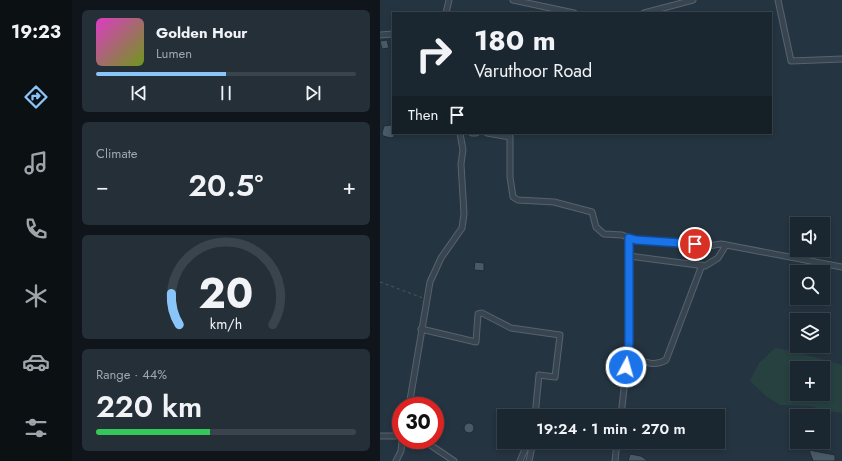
<!DOCTYPE html>
<html lang="en">
<head>
<meta charset="utf-8">
<style>
  :root { --surface:#1b2730; --page:#242f38; --text:#f1f3f6; --muted:#a0a5ab; --line:#39444c; --accent:#8ac5fa }
  body { margin:0; font-family:Jost,sans-serif; background:var(--page); color:var(--text); height:100vh; display:flex; flex-direction:column; font-size:15px; white-space:nowrap }
  * { box-sizing:border-box; margin:0 }
  p { font-size:13px; color:var(--muted) }
  .icon { flex:none; width:22px; height:22px; fill:none; stroke:currentColor; stroke-width:2; stroke-linecap:round; stroke-linejoin:round }
  .map { position:relative; flex:1; overflow:hidden }
  .details { display:flex; flex-direction:column; gap:10px; padding:10px; background:#0f151a; width:308px }
  .details>* { flex:none }
  .banner { position:absolute; left:12px; top:12px; width:380px; height:122px; border-radius:0px; box-shadow:0 2px 6px #0003,0 0 0 1px var(--line); background:#1b2730; color:var(--text); overflow:hidden }
  .controls { position:absolute; left:410px; top:217px; display:grid; gap:8px }
  .controls a { display:grid; place-items:center; width:40px; height:40px; border-radius:0px; background:var(--surface); box-shadow:0 2px 6px #0003,0 0 0 1px var(--line); font-size:20px }
  .speed { position:absolute; left:12px; top:397px; display:flex; gap:8px; font-size:20px; font-weight:700; text-align:center }
  .speed>* { display:grid; place-content:center; width:52px; height:52px; border-radius:50%; background:var(--surface); box-shadow:0 2px 6px #0003,0 0 0 1px var(--line); line-height:1 }
  .speed .limit { border:6px solid #d22; background:#fff; color:#111 }
  .pin { position:absolute; display:grid; place-items:center; width:34px; height:34px; color:#fff; margin:-17px; border:2px solid #fff; border-radius:50%; box-shadow:0 1px 4px #0007 }
  .me { position:absolute; width:44px; margin:-22px; rotate:6deg; stroke-linejoin:round; filter:drop-shadow(0 0 3px #0008) }
  .turn { display:flex; align-items:center; gap:14px; height:84px; padding:0 16px; font-size:18px }
  .turn .icon { width:52px; height:52px; stroke-width:2.5 }
  .turn b { display:block; font-size:28px; line-height:34px }
  .then { display:flex; align-items:center; height:38px; padding:0 16px; background:#0003; gap:8px; font-size:15px }
  .big { font-size:30px; font-weight:600; line-height:1.1 }
  .details .widget { flex:1; display:flex; flex-direction:column; justify-content:center; gap:6px; min-width:0; padding:0 14px; border-radius:6px; background:var(--page) }
  .details .dial { align-items:center; gap:0 }
  .dial svg { height:104px; overflow:visible; fill:none; stroke:var(--line); stroke-width:7; stroke-linecap:round; text-anchor:middle }
  .dial text { fill:var(--text); stroke:none }
  .song { display:flex; align-items:center; gap:12px }
  .cover { width:48px; height:48px; border-radius:6px; background:linear-gradient(135deg,hsl(310 70% 55%),hsl(80 70% 35%)) }
  .played { height:4px; border-radius:2px; background:linear-gradient(90deg,var(--accent) 50%,var(--line) 50%) }
  .keys { display:flex; justify-content:space-around; direction:ltr }
  .heat { display:flex; justify-content:space-between; align-items:center; font-size:22px; direction:ltr }
  .charge { height:6px; border-radius:3px; background:linear-gradient(90deg,#34c759 44%,var(--line) 0) }
  .trip { position:absolute; left:117px; top:409px; width:228px; height:40px; border-radius:0px; background:var(--surface); box-shadow:0 2px 6px #0003,0 0 0 1px var(--line); font-weight:600; line-height:40px; text-align:center }
  main { display:flex; flex:1; min-height:0 }
  .tab-bar { display:flex; flex-direction:column; width:72px; justify-content:space-around; align-items:center; background:#0b1013; color:var(--muted) }
  .tab-bar .icon { width:28px; height:28px }
  .tab-bar .selected { color:var(--accent) }
  .tab-bar b { font-size:18px; color:var(--text) }
  .map>svg:first-child { display:block }
  .green { fill:#264140; fill-rule:evenodd }
  .building { fill:#485a66; stroke:#1f2c37 }
  .lines { fill:none; stroke-linecap:round; stroke-linejoin:round }
  .minor-casing { stroke:#56636d; stroke-width:7 }
  .path { stroke:#445d5c; stroke-width:1; stroke-dasharray:3 3; stroke-linecap:butt }
  .minor { stroke:#384550; stroke-width:5 }
  .route-casing { stroke:#114b97; stroke-width:10 }
  .route { stroke:#1a73e8; stroke-width:7 }
</style>
</head>
<body>
<main>
<nav class="tab-bar">
<b>19:23</b>
<svg class="icon selected" aria-label="directions" viewBox="0 0 24 24"><path d="M12 3l9 9-9 9-9-9zM9 14v-3h6M13 9l2 2-2 2"/></svg>
<svg class="icon" aria-label="music" viewBox="0 0 24 24"><path d="M9 18V5l10-2v13"/><circle cx="6" cy="18" r="3"/><circle cx="16" cy="16" r="3"/></svg>
<svg class="icon" aria-label="phone" viewBox="0 0 24 24"><path d="M5 4h4l2 5-3 2q2 4 5 5l2-3 5 2v4C11 20 4 13 5 4z"/></svg>
<svg class="icon" aria-label="climate" viewBox="0 0 24 24"><path d="M12 3v18M4 7l16 10M4 17L20 7"/></svg>
<svg class="icon" aria-label="car" viewBox="0 0 24 24"><path d="M5 17H2v-5l4-1 3-4h7l3 4 3 1v5h-3M9 17h6M6 11h13"/><circle cx="7" cy="17" r="2"/><circle cx="17" cy="17" r="2"/></svg>
<svg class="icon" aria-label="filters" viewBox="0 0 24 24"><path d="M4 7h16M4 17h16"/><circle cx="9" cy="7" r="2"/><circle cx="15" cy="17" r="2"/></svg>
</nav>
<section class="details">
<div class="widget">
<div class="song"><i class="cover"></i><div><b>Golden Hour</b><p>Lumen</p></div></div>
<div class="played"></div>
<div class="keys"><svg class="icon" aria-label="previous" viewBox="0 0 24 24"><path d="M18 5L8 12l10 7zM5 5v14"/></svg><svg class="icon" aria-label="pause" viewBox="0 0 24 24"><path d="M8 5v14M16 5v14"/></svg><svg class="icon" aria-label="next" viewBox="0 0 24 24"><path d="M6 5l10 7-10 7zM19 5v14"/></svg></div>
</div>
<div class="widget"><p>Climate</p>
<div class="heat"><a>−</a><b class="big">20.5°</b><a>+</a></div>
</div>
<div class="widget dial"><svg viewBox="0 0 100 80">
<path d="M14 69A42 42 0 1 1 86 69"/>
<path d="M14 69A42 42 0 0 1 8 45" stroke="#8ac5fa"/>
<text x="50" y="56" font-size="32" font-weight="700">20</text>
<text x="50" y="72" font-size="11">km/h</text>
</svg></div>
<div class="widget"><p>Range · 44%</p><b class="big">220 km</b><div class="charge"></div></div>
</section>
<div class="map">
<svg width="462" height="461" viewBox="0 0 462 461">
  <rect width="100%" height="100%" fill="#243440"/>
  <path class="green" d="M395,348L413,351L462,365V413L446,411L431,406L400,405L387,397L370,381L379,363ZM417,368H443V394H417Z"/>
  <g class="building">
    <path d="M7,40L9,48L2,49L0,41Z"/>
    <path d="M10,125L13,126L14,133V137L11,138L3,136L2,133L4,126Z"/>
    <path d="M95,262L104,263V271L94,270Z"/>
    <circle cx="89" cy="428" r="5"/>
    <path d="M429,450L455,455V461H433Z"/>
    <path d="M250,454L261,456L268,461H248Z"/>
  </g>
  <g class="lines">
    <g class="minor-casing">
      <g id="minor">
        <path d="M133,0L194,13"/>
        <path d="M398,0L411,61L462,59"/>
        <path d="M66,13L69,0"/>
        <path d="M264,13L313,0"/>
        <path d="M0,35L13,34"/>
        <path d="M92,133H96"/>
        <path d="M107,133L130,137V177L133,197L138,200L174,202L212,212L216,227L224,234L242,235L255,240L328,246L341,244L462,267"/>
        <path d="M249,256L325,266L338,258L346,245"/>
        <path d="M41,329L96,342L98,314L102,313L131,328L180,335L175,377L159,375L155,416"/>
        <path d="M247,356C260,360 273,368 286,360L322,265"/>
        <path d="M29,406L50,282L61,258L82,228L84,214L81,164L83,150L80,133"/>
        <path d="M241,416L249,343V238"/>
        <path d="M0,436H21"/>
        <path d="M43,440L74,461"/>
        <path d="M16,461L21,451L22,440"/>
        <path d="M140,461L148,442"/>
        <path d="M149,461L153,442"/>
        <path d="M235,461L237,442"/>
      </g>
    </g>
    <path class="path" d="M0,282L43,298"/>
    <use href="#minor" class="minor"/>
  </g>
  <g class="lines">
    <g class="route-casing">
      <path id="route" d="M246,367L249,343V238L256,240L315,244"/>
    </g>
    <use href="#route" class="route"/>
  </g>
</svg>
<div class="controls">
<a><svg class="icon" aria-label="sound" viewBox="0 0 24 24"><path d="M4 9h4l5-4v14l-5-4H4zM17 9q2 3 0 6"/></svg></a>
<a><svg class="icon" aria-label="search" viewBox="0 0 24 24"><circle cx="10" cy="10" r="6"/><path d="M15 15l6 6"/></svg></a>
<a><svg class="icon" aria-label="layers" viewBox="0 0 24 24"><path d="M12 4l9 5-9 5-9-5zM3 14l9 5 9-5"/></svg></a>
<a>+</a>
<a>−</a>
</div>
<div class="speed"><div class="limit">30</div></div>
<div class="pin" style="left:315px;top:244px;background:#d93025"><svg class="icon" aria-label="arrive" viewBox="0 0 24 24"><path d="M6 21V4h12l-3 4 3 4H6"/></svg></div>
<svg class="me" style="left:246px;top:367px" viewBox="-20 -20 40 40"><circle r="17" fill="#1a73e8" stroke="#fff" stroke-width="3"/><path d="M0-11L8 9 0 5-8 9z" fill="#fff"/></svg>
<div class="trip">19:24 · 1 min · 270 m</div>
<div class="banner">
<div class="turn"><svg class="icon" aria-label="right" viewBox="0 0 24 24"><path d="M7 20v-9h11M14 6l5 5-5 5"/></svg><div><b>180 m</b>Varuthoor Road</div></div>
<div class="then">Then<svg class="icon" aria-label="arrive" viewBox="0 0 24 24"><path d="M6 21V4h12l-3 4 3 4H6"/></svg></div>
</div>
</div>
</main>
</body>
</html>
